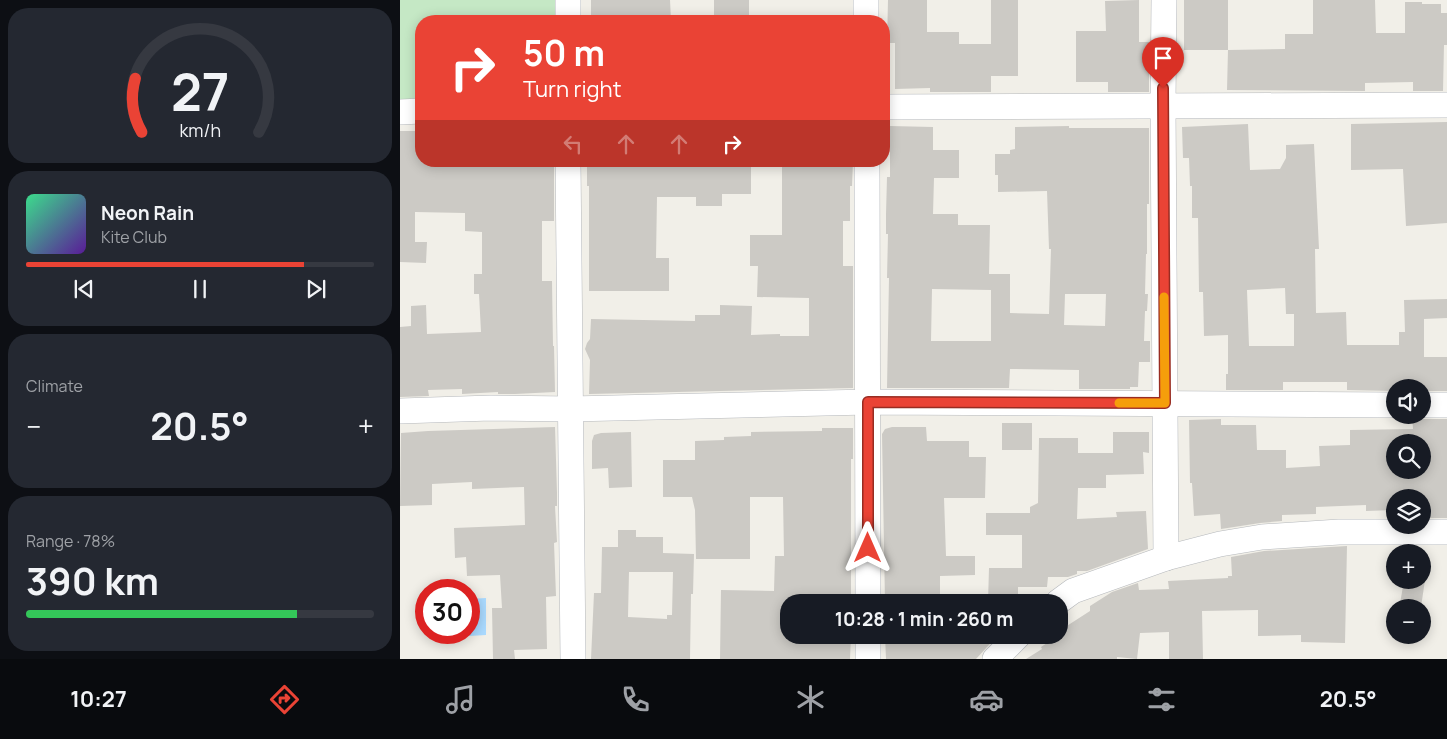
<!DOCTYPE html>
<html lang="en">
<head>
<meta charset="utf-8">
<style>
  :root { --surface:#171b24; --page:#242831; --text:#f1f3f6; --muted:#9ea1a6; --line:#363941; --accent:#ea4335 }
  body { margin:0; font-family:Manrope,sans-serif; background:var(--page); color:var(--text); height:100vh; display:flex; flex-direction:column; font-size:19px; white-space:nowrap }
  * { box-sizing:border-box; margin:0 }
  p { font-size:16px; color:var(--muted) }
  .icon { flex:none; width:28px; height:28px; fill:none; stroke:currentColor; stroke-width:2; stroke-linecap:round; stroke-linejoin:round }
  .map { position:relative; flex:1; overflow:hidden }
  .panel { display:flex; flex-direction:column; gap:8px; padding:8px; background:#0d0f14; width:400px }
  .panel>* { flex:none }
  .top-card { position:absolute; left:15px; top:15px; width:475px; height:152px; border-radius:20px; box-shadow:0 2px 12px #0003; background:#ea4335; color:#fff; overflow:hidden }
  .controls { position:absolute; left:986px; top:379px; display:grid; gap:10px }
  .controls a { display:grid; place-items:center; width:45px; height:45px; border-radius:50%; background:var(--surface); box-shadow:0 2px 12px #0003; font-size:25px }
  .speed { position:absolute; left:15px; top:579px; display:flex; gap:10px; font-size:25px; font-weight:700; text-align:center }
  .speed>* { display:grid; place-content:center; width:65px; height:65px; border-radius:50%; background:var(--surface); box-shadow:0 2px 12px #0003; line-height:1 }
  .speed .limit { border:8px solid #d22; background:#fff; color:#111 }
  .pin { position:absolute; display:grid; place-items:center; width:42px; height:42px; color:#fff; margin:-51px -21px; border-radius:50% 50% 50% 0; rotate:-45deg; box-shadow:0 0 5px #0007 }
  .pin .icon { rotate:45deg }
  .me { position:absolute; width:55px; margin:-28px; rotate:0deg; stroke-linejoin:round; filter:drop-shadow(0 0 4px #0008) }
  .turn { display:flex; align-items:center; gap:18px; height:105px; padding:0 25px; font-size:22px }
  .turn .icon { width:65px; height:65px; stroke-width:2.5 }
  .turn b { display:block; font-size:35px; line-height:42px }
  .lanes { display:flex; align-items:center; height:48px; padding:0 25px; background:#0003; justify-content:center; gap:25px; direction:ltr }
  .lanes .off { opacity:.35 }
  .big { font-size:38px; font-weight:700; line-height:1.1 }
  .panel .tile { flex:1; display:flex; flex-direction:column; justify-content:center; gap:8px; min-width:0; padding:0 18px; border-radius:20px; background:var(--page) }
  .panel .dial { align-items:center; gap:0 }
  .dial svg { height:130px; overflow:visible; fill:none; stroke:var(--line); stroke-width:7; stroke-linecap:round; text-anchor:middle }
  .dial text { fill:var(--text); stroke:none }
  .song { display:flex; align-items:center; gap:15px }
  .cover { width:60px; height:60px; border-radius:8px; background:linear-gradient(135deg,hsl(150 70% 55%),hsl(270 70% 35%)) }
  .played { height:5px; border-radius:2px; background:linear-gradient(90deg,var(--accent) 80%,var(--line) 80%) }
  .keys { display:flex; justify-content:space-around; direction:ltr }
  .heat { display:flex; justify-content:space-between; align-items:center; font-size:28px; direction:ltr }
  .charge { height:8px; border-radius:4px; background:linear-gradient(90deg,#34c759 78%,var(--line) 0) }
  .trip { position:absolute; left:380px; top:594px; width:288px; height:50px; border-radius:20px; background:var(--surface); box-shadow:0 2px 12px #0003; font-weight:700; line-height:50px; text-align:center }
  .tab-bar { display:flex; height:80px; justify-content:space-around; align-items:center; background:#090b0e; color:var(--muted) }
  .tab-bar .icon { width:35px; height:35px }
  .tab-bar .selected { color:var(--accent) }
  .tab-bar b { font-size:22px; color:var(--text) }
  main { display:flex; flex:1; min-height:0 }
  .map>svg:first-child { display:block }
  .green { fill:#c5e8c5 }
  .water { fill:#aadaff }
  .building { fill:#cccac5; fill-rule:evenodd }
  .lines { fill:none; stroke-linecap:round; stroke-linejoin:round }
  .minor-casing { stroke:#b5b8bc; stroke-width:26 }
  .minor { stroke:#fff; stroke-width:25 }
  .route-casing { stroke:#982c22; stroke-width:12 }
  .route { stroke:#ea4335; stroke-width:9 }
  .slow { stroke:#f59e0b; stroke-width:9 }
</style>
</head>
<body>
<main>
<section class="panel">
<div class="tile dial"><svg viewBox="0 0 100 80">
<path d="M14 69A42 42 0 1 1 86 69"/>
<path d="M14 69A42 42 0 0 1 10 36" stroke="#ea4335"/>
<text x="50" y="56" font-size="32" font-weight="700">27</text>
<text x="50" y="72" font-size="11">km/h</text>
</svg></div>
<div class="tile">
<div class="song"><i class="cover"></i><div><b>Neon Rain</b><p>Kite Club</p></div></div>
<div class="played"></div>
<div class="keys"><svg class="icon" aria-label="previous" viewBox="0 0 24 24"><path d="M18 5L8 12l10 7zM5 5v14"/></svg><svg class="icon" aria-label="pause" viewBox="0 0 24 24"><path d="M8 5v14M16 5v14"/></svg><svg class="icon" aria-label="next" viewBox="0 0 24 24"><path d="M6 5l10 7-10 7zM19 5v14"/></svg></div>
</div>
<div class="tile"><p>Climate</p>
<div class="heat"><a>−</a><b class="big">20.5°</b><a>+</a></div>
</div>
<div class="tile"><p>Range · 78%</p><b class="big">390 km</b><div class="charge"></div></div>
</section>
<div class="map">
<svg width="1047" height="659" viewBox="0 0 1047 659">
  <rect width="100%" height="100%" fill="#f1efe8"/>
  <path class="green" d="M0,0H168V21H21V111L0,112Z"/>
  <path class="water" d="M86,598V635L69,636V599Z"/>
  <g class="building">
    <path d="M191,0H270L271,21H191Z"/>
    <rect x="314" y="0" width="35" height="21"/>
    <path d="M488,0H527V32H559V44H591V0H618V76H591V92H530V88L495,89V43H487Z"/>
    <path d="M739,0V42H749V92H708V82H676V31H706L705,1Z"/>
    <rect x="784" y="0" width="44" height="50"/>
    <path d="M913,0H975L976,33H1005V2H1022V4H1041V13H1047V45H1044L1043,91H1013V82L965,83V91L827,90L828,50L885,49V34H913Z"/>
    <path d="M1047,122V223L1006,226L1003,169L951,170V124Z"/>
    <path d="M848,124L850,170L880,169L886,158V145L914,144L919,249H915L916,313L946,312L947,345H999V332H1005L1004,300L1047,299V318L1024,319V357H1047V391H1022V388H995V391L947,390V382H883V390H826V374H828V335L804,336L803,292H799L798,218H792V186H790L789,158H783L782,127ZM885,288L886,314H894V346H849L847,290Z"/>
    <path d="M490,126L533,127V150H559V178H534L533,214H558V225H590L589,274H610V313L649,314L651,249H649L647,191L598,192V175H595V154H610V150L615,149V127L669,126V128H749V204H747V254H746L745,294H748L747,311H745L744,341H750V362H739L738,387H730V389H679V370L610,369L609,388H487L489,278H487L488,234H486V214L487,177H490ZM532,289L591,290V341H531ZM665,294H706L705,326L664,325Z"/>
    <path d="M0,131H21V161H154V221H142V281H152L153,346H154L155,392L115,394H98V392L62,394V389L28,390L29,396L0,397V327L11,326V306L26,305L27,334L81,332L79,294H74V274H82V232L65,231V213L15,212V242H27L26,263L0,262Z"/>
    <path d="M187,161H351V194H322V206H296V197H257L256,258H269V291H189V186H187Z"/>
    <path d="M382,161H453L452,186H450V221H443V266H453V388L189,394L190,360L185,349L187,343L190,339L191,319L295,321V315H320V305L352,306L351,335L380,334V336H409V298L357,297L358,266H350V235H382Z"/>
    <path d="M1012,415L1015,418L1022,419H1047V518H1022V498H995V510L966,511V505L916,507V514L882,515V521L860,523L821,529L820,514L794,516L792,483H790L789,420L821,419V425H856L857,450H886V468L920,466L919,446L950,445V430L1013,429ZM995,442H1022V470H995Z"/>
    <rect x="602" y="423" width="30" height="27"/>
    <path d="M155,427L157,493V506H155L157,542L154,543L156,596L146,597L147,649L114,650L115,659H93L92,608H102L100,575L67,576L66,557L55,558L54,528L125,525L124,487L72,489V482L32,484V505L0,506L1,433L28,431Z"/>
    <path d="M492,427H526L527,441H569V457H586L585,498H544L546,556H575V575L540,576V595H534V602H485L482,434L485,429Z"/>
    <path d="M422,428H453V459H451V602H389V635H451L450,659H320L321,590L374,591L375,556H384L383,497H350V559H296L295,510L292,497H263V460H295V441L324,440V437L351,436V432L422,431Z"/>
    <path d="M231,432L232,487L209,488L208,468L192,469V441L194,435L201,433Z"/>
    <path d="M713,432H749V453L743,452L744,474L706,475V488H678L677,519L717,517L716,512L746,511L748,549L687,571H677V574L668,577H648L647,587H618V602H588L589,568H622V535H586V513H630V507L638,503L639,438H678V453H713Z"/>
    <path d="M218,530H236V537H263V553L294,554L293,594H291L290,659H191L194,593H201L202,547H218ZM229,572H273L272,615H267V619L228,617Z"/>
    <path d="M947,546L945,643L901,642V635L858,636V610L802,611L803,659H769V632L740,633L737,659L717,657V659H626L642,649L641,647L659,635V631L690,611V606L712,592L738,583L739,590L769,589L768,581L828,578V576H832L831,557L864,551Z"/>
    <path d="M1004,580H1025L1021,607L1000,604Z"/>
    <path d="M485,635H598L576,659H486Z"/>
  </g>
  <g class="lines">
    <g class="minor-casing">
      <g id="minor">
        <path d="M466,0V21"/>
        <path d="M764,0L763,105L766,558"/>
        <path d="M168,21V0"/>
        <path d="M484,107L1047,105"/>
        <path d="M0,112L21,111"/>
        <path d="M168,161L173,659"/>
        <path d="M467,161L468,602"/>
        <path d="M1022,405H1047"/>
        <path d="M0,411L91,408L171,409L468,402L995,405"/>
        <path d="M658,602L673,591L766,558L820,544L862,537L939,532H1047"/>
        <path d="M468,635V659"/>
        <path d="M595,659L619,635"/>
      </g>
    </g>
    <use href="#minor" class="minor"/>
  </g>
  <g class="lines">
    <g class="route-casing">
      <path id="route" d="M468,548V402L765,403L763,88"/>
    </g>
    <use href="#route" class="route"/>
    <path class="slow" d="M719,403H765L764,297"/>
  </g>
</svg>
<div class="controls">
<a><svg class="icon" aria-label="sound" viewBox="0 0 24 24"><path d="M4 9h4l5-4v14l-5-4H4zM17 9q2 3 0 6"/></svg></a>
<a><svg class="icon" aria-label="search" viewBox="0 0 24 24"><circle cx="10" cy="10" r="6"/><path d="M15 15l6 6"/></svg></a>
<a><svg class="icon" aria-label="layers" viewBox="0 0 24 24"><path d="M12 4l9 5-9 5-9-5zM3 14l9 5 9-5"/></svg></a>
<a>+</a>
<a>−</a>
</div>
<div class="speed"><div class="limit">30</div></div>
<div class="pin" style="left:763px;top:88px;background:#d93025"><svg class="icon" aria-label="arrive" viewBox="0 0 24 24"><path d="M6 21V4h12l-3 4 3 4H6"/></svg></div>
<svg class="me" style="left:468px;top:548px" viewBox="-20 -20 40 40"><path d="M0-17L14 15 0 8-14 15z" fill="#ea4335" stroke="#fff" stroke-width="4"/></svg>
<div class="trip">10:28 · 1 min · 260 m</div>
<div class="top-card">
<div class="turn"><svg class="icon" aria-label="right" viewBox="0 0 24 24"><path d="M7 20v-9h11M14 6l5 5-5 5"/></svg><div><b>50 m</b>Turn right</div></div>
<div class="lanes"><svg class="icon off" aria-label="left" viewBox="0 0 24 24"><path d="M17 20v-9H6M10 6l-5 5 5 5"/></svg><svg class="icon off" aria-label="ahead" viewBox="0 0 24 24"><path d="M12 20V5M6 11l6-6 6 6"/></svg><svg class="icon off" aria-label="ahead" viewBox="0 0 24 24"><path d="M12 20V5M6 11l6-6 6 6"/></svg><svg class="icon" aria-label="right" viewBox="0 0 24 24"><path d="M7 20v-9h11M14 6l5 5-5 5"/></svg></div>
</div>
</div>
</main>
<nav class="tab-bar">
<b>10:27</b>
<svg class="icon selected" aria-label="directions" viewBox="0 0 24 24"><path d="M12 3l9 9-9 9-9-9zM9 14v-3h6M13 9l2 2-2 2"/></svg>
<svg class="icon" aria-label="music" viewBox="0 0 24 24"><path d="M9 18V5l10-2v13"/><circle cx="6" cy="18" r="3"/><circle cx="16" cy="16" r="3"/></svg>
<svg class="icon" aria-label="phone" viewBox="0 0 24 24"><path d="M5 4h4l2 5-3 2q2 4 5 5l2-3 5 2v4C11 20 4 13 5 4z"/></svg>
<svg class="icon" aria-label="climate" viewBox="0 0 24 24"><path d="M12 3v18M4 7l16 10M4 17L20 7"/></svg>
<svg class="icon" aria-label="car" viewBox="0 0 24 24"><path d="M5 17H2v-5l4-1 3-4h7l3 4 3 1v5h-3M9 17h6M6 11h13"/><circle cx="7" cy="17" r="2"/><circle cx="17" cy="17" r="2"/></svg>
<svg class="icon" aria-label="filters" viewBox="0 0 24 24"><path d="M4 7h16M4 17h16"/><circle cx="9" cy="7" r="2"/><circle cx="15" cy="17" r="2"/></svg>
<b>20.5°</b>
</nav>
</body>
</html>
